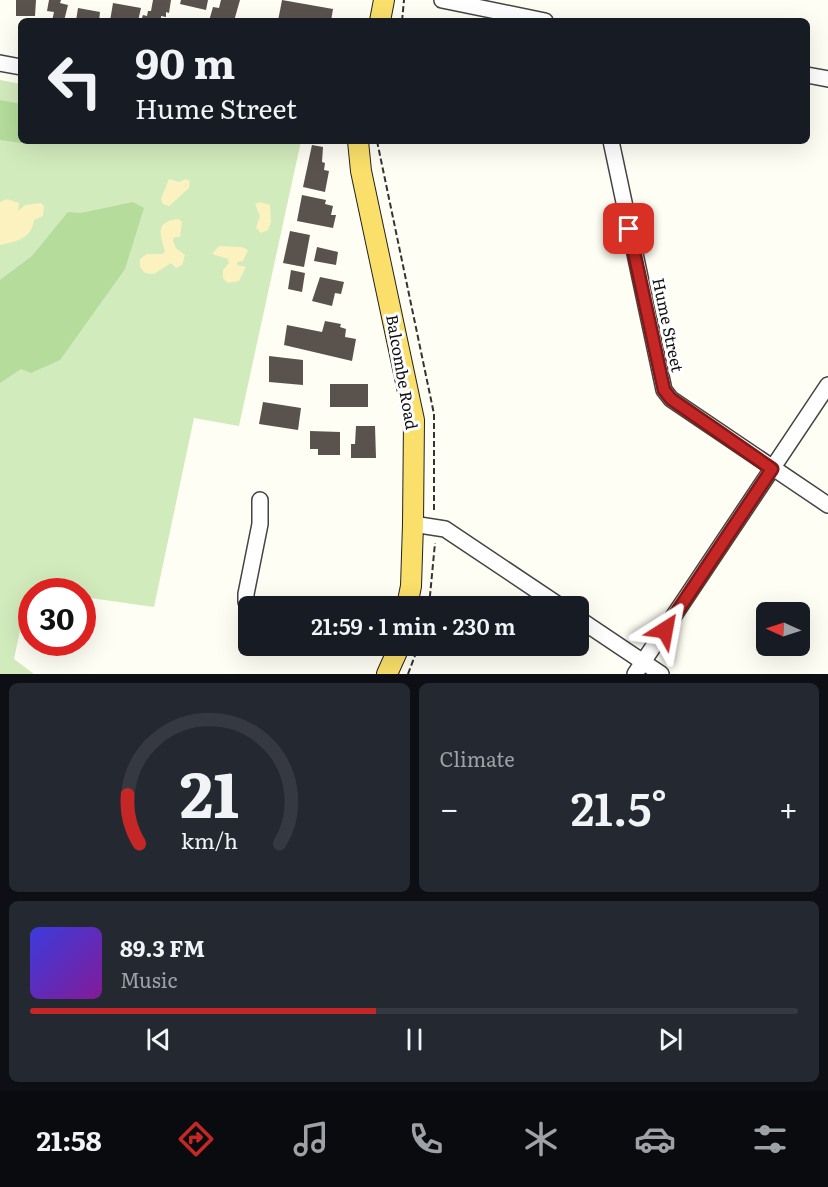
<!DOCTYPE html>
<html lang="en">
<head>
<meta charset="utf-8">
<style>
  :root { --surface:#171b24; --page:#242831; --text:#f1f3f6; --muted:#9ea1a6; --line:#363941; --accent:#c42725 }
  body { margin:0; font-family:Literata,serif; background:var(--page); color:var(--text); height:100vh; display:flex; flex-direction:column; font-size:22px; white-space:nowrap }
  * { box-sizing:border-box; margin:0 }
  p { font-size:20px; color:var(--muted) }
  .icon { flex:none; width:33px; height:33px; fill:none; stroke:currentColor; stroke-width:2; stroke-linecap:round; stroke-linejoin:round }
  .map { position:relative; height:674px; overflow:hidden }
  .panel { display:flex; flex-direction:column; gap:9px; padding:9px; background:#0d0f14; flex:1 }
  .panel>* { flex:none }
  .hud { position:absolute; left:18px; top:18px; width:792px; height:126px; border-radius:9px; box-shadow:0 6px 24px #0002; background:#171b24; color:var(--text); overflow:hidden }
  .needle { width:39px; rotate:273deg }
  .tools { position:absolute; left:756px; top:602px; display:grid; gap:12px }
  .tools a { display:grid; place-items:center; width:54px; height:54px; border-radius:9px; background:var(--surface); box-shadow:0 6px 24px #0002; font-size:30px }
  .speed { position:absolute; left:18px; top:578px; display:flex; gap:12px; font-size:30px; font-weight:700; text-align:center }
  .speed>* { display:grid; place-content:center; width:78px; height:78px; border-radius:50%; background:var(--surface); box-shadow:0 6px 24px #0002; line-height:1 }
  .speed .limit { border:9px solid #d22; background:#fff; color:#111 }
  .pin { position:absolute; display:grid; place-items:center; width:51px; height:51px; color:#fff; margin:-26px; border-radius:12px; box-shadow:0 3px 9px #0006 }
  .me { position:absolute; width:66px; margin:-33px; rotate:34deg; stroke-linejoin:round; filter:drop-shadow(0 0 4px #0008) }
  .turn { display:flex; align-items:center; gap:21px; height:126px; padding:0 18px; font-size:27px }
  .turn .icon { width:78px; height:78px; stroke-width:2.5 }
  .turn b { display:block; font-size:42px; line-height:51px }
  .big { font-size:45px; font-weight:600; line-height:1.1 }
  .panel .tile { flex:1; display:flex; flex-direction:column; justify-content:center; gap:9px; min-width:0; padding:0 21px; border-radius:9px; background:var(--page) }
  .panel .dial { align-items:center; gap:0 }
  .dial svg { height:156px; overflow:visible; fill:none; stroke:var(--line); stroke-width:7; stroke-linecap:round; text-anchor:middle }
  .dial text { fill:var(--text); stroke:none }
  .song { display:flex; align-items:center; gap:18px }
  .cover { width:72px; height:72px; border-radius:9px; background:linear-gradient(135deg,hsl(240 70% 55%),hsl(290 70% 35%)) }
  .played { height:6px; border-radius:3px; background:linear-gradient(90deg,var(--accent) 45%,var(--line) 45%) }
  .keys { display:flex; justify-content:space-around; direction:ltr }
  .heat { display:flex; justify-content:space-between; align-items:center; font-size:33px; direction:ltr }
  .panel .tiles { flex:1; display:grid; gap:9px; grid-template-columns:1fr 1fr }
  .tile:last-child { grid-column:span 2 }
  .trip { position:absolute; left:238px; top:596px; width:351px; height:60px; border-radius:9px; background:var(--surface); box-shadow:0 6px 24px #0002; font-weight:600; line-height:60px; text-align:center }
  .dock { display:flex; height:96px; justify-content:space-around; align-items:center; background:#090b0e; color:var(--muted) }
  .dock .icon { width:42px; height:42px }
  .dock .current { color:var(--accent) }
  .dock b { font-size:27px; color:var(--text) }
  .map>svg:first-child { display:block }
  .green { fill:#d2ebbc }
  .forest { fill:#b5dc9b }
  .sand { fill:#fbf2c0 }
  .building { fill:#5a524d }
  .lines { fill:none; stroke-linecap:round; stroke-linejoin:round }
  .minor-casing { stroke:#444; stroke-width:18 }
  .major-casing { stroke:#222; stroke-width:22 }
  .path { stroke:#333; stroke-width:2; stroke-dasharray:6 3; stroke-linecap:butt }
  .minor { stroke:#fff; stroke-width:15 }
  .major { stroke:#fadf6a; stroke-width:20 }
  .route-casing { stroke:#7f1918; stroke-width:15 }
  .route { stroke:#c42725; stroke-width:10 }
  .labels { text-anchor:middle; stroke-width:6; stroke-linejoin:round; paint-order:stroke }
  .street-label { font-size:16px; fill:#111; stroke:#fff }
</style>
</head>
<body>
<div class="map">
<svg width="828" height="674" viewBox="0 0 828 674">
  <rect width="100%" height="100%" fill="#fffef4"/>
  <path class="green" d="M0,80L21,84V141H301L239,426L194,418L154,607L83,597L82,591L29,589L14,659L34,674H0Z"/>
  <g class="forest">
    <path d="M0,100L21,104V141H34L22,143L0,140Z"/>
    <path d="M133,202L144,208L125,269L60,360L31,373L21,369L0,383V280L32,256L68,212L81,213Z"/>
  </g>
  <g class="sand">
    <path d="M169,179L179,182L186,179L190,181L189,188L169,206L163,204L161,199Z"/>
    <path d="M7,199L19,203L18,211L25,205L41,203L44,206L43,216L34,220C32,238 16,242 0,245V202Z"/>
    <path d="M260,202L270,205L271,222L268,230L261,233L256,228L260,216L255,204Z"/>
    <path d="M179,219L182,222L180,237H174L173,241L176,248L185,255L182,265L176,268L171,263L154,274L145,273L140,267V259L147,254H163L165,251C159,232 156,221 179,219Z"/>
    <path d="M219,246L242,247L248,250L243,261L237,262V265L246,267L239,281L228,283L223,278V270L229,263L228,259L212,254Z"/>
  </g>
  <g class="building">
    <path d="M16,0H36L35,16H16Z"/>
    <path d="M49,0H61L60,3L68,5L64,21H52L54,12L47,11Z"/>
    <path d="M153,0H171L169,13L166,12V17L161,16V21H141L143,15L147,16L148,11H151Z"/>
    <path d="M181,0H208L206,10L180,4Z"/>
    <path d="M221,0H240L234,21L223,19V21H209L213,7L219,8Z"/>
    <path d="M282,0L333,9L331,21H278Z"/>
    <path d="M113,3L141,8L138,21H110Z"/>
    <path d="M78,8L100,12L99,21H76Z"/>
    <path d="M312,145L323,147L322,162L325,163L324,170L329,171L325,192L303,187Z"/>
    <path d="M302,195L326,200L325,204L333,206L331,215H336L333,228L297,221Z"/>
    <path d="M290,231L310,235L304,267L283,263Z"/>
    <path d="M317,247L338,252L336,265L314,261Z"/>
    <path d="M291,270L305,273L302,292L288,289Z"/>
    <path d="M320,277L344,282L341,294L335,293L332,306L312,301Z"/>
    <path d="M325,321L341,324L340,327L346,329L345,337L356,339L352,361L284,345L287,325L322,332Z"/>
    <path d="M269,356L303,360V385L269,382Z"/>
    <rect x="330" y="384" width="38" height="23"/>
    <path d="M263,402L301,408L298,430L259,424Z"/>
    <path d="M356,426H375L376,458H351V444H355Z"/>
    <path d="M310,431L340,432V455H318V449H310Z"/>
  </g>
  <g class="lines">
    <g class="minor-casing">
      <g id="minor">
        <path d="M442,0L545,21"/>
        <path d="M0,63L21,67"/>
        <path d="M807,75L828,79"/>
        <path d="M611,141L664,390L671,399L828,505"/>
        <path d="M413,524L445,529L560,606"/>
        <path d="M250,606L246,602V594L260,524V500"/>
        <path d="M579,619L661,674"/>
        <path d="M635,674L828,385"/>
      </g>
    </g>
    <g class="major-casing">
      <g id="major">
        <path d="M380,21L384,0"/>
        <path d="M358,141L361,171L414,420L413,524L411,586L407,606"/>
        <path d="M387,674L400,645"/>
      </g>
    </g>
    <g class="path">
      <path d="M402,21L404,0"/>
      <path d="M377,141L434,414V513"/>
      <path d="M429,606L435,543"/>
      <path d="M408,674L419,645"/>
    </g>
    <use href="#minor" class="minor"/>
    <use href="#major" class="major"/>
  </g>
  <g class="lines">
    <g class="route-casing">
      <path id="route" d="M629,229L664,390L671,399L772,469L665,630"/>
    </g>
    <use href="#route" class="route"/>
  </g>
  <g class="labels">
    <g class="street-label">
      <text transform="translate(668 325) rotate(78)" y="6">Hume Street</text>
      <text transform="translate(402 372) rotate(80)" y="6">Balcombe Road</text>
    </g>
  </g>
</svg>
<div class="tools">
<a><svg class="needle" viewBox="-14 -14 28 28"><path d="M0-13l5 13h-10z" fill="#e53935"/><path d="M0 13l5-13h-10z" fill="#9ea1a6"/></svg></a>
</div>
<div class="speed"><div class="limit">30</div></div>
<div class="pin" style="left:629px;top:229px;background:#d93025"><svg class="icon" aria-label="arrive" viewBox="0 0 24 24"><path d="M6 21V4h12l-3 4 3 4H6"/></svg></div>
<svg class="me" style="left:665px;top:630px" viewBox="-20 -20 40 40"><path d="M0-17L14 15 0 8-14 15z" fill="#c42725" stroke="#fff" stroke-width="4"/></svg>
<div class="trip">21:59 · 1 min · 230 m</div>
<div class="hud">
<div class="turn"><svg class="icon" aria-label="left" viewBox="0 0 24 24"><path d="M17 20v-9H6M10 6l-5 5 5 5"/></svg><div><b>90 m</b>Hume Street</div></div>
</div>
</div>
<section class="panel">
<div class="tiles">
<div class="tile dial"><svg viewBox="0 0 100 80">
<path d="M14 69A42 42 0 1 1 86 69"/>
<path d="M14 69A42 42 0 0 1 8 44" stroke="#c42725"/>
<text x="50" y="56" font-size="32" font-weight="700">21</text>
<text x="50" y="72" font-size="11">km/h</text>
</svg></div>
<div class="tile"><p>Climate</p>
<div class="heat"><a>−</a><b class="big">21.5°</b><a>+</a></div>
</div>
<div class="tile">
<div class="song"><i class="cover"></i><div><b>89.3 FM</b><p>Music</p></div></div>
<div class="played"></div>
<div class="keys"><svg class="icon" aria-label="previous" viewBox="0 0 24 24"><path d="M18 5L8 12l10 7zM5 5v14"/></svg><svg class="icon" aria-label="pause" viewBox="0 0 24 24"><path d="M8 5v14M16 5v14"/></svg><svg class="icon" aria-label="next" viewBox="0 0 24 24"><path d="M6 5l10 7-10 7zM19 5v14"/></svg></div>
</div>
</div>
</section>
<nav class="dock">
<b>21:58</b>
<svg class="icon current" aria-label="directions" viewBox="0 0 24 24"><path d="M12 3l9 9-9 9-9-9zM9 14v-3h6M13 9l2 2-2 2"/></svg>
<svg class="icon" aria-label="music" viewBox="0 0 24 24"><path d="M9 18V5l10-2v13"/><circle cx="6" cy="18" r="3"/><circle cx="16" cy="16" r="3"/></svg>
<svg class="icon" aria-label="phone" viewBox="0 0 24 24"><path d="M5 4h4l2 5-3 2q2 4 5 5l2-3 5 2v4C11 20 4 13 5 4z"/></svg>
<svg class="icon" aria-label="climate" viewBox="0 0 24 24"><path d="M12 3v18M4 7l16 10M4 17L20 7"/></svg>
<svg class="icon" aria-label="car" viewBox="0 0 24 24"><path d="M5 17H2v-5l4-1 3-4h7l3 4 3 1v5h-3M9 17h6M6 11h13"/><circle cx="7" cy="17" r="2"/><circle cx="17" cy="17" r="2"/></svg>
<svg class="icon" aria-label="filters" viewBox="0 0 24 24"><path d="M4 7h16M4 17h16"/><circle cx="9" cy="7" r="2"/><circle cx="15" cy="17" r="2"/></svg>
</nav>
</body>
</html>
